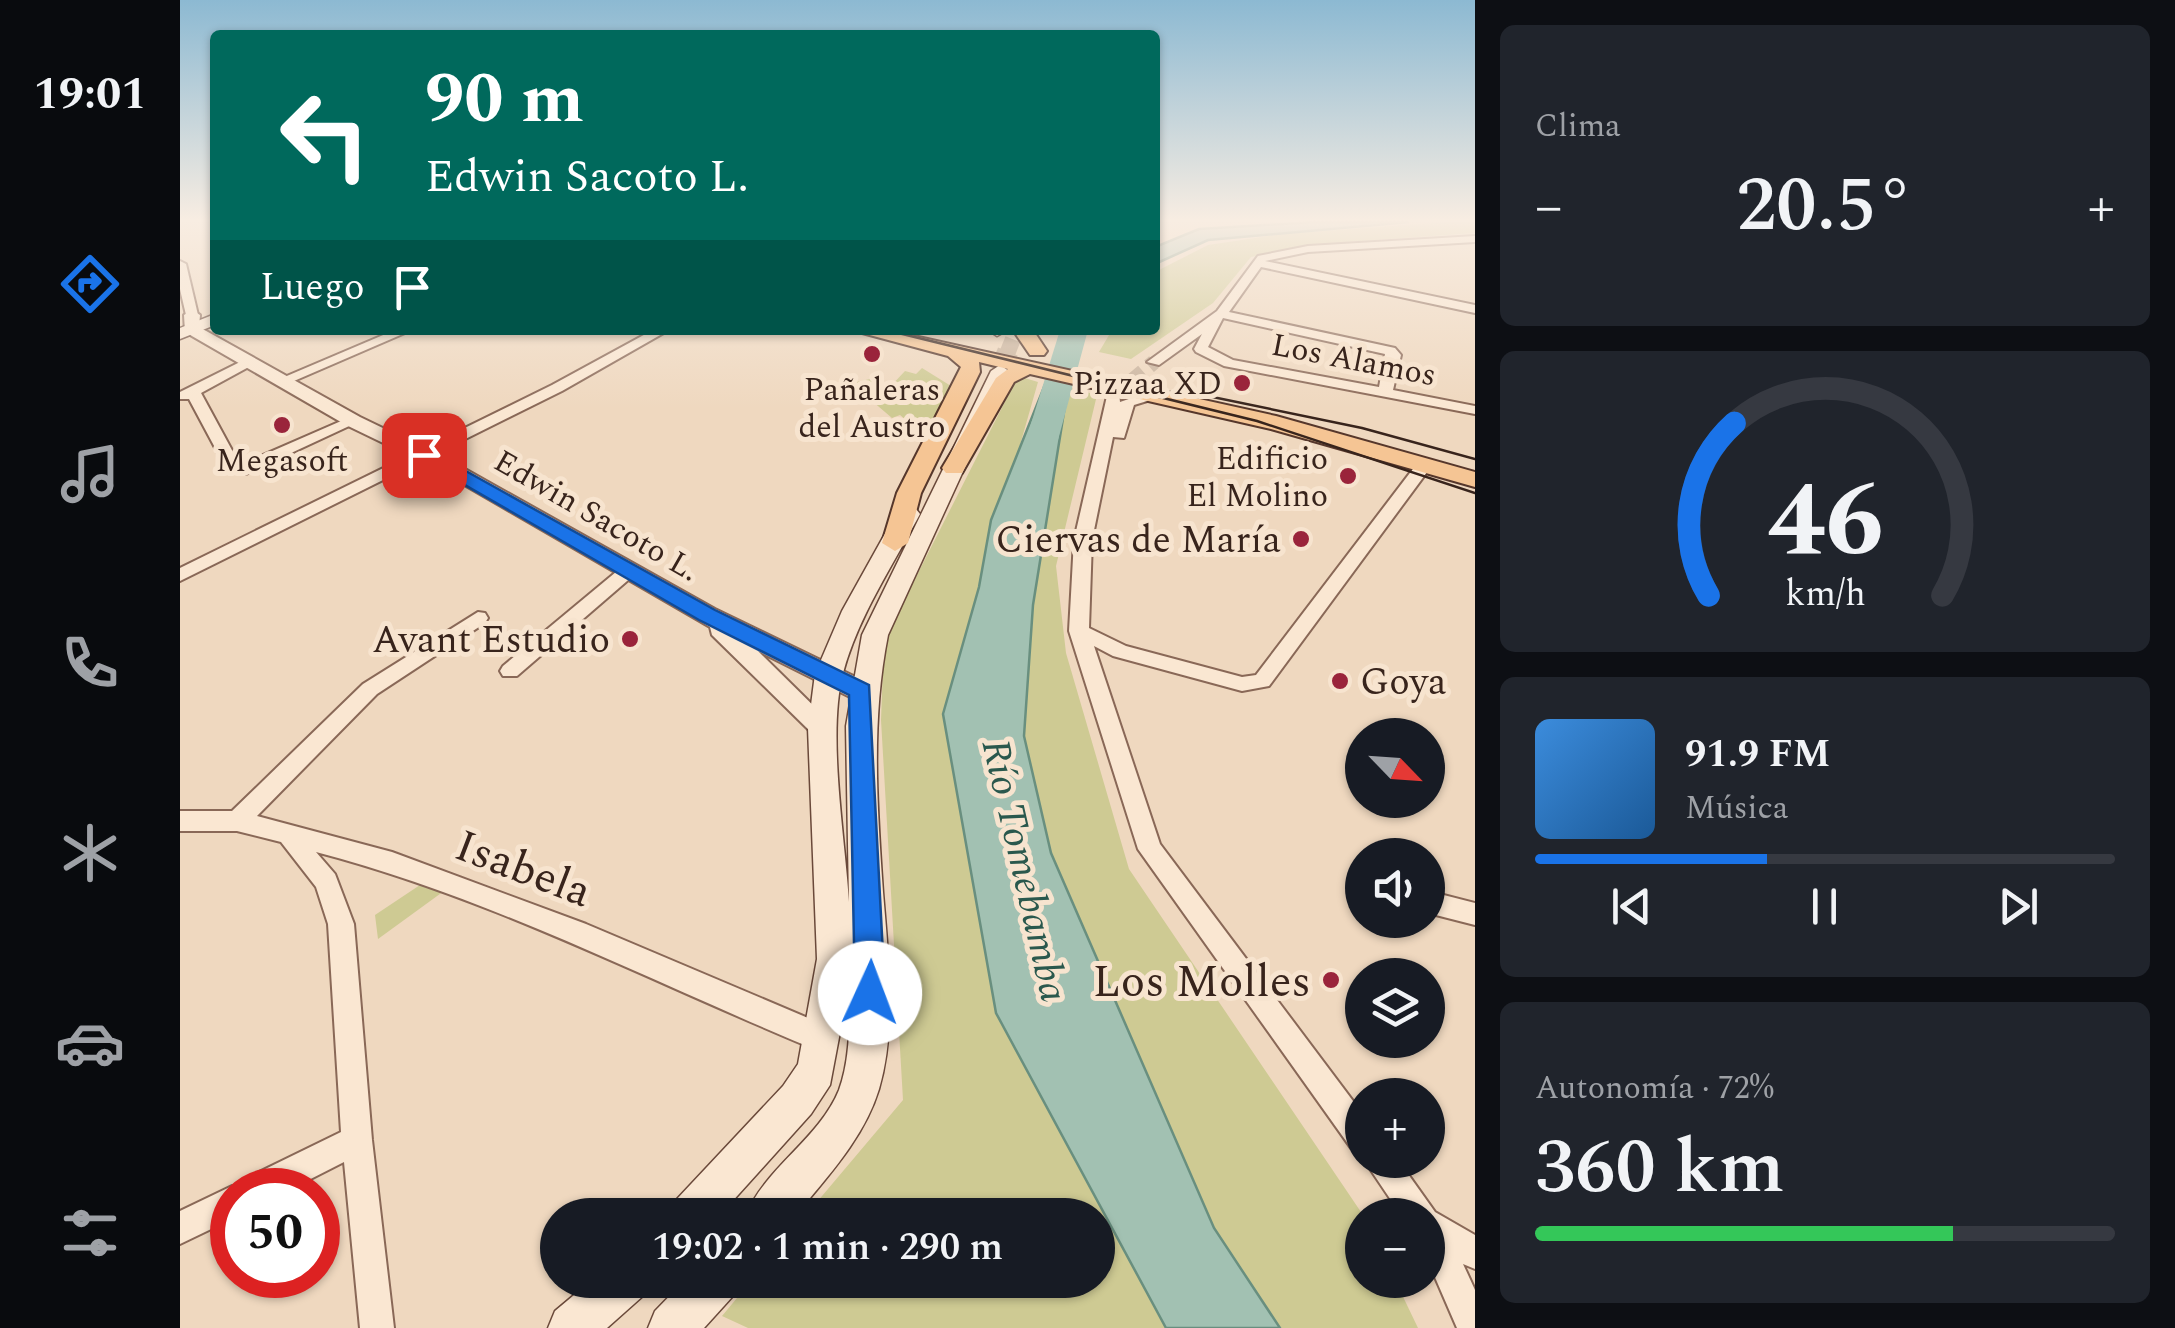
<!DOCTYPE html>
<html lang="es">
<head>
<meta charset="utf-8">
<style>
  :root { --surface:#171b24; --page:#20242c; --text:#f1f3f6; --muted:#9ea1a6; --line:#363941; --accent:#1a73e8 }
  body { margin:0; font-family:Spectral,serif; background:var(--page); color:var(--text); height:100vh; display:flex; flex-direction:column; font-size:38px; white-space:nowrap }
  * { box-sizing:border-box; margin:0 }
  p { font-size:32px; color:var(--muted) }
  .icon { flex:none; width:55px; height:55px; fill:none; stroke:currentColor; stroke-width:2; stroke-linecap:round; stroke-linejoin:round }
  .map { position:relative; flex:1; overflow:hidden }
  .drawer { display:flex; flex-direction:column; gap:25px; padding:25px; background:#0d0f14; width:700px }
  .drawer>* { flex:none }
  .banner { position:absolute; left:30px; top:30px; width:950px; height:305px; border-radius:10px; box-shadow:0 2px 8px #0004; background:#00695c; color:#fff; overflow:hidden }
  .needle { width:65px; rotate:115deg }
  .fabs { position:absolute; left:1165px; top:718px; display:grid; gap:20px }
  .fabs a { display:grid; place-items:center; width:100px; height:100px; border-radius:50%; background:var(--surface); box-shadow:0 2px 8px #0004; font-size:50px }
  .speed { position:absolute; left:30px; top:1168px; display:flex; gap:20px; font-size:50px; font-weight:700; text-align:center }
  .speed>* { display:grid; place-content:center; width:130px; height:130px; border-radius:50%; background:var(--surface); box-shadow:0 2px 8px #0004; line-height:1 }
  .speed .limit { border:15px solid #d22; background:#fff; color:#111 }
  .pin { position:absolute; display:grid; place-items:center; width:85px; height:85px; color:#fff; margin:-42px; border-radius:20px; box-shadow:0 5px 15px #0006 }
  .me { position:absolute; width:110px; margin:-55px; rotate:2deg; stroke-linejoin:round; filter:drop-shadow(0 0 8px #0008) }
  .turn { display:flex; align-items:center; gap:35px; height:210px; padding:0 50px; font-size:45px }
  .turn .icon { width:130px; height:130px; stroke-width:2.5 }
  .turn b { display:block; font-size:70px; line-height:85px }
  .then { display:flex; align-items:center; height:95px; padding:0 50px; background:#0003; gap:20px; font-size:38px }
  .big { font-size:75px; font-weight:600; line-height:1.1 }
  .drawer .widget { flex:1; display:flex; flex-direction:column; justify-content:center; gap:15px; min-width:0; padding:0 35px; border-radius:15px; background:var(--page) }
  .drawer .dial { align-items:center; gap:0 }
  .dial svg { height:260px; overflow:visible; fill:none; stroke:var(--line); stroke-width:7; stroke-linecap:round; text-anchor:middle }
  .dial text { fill:var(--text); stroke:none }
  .song { display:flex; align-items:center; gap:30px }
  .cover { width:120px; height:120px; border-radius:15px; background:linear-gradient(135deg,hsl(210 70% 55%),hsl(210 70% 35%)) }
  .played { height:10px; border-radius:5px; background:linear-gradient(90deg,var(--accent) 40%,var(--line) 40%) }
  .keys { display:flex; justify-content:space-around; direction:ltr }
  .heat { display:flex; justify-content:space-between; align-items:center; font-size:55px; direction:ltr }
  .charge { height:15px; border-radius:8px; background:linear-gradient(90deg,#34c759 72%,var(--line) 0) }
  .trip { position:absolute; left:360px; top:1198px; width:575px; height:100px; border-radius:50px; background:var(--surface); box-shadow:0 2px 8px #0004; font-weight:600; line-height:100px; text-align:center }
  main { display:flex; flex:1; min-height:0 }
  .menu { display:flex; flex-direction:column; width:180px; justify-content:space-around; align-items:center; background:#090b0e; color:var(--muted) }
  .menu .icon { width:70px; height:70px }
  .menu .active { color:var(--accent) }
  .menu b { font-size:45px; color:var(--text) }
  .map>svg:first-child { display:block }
  .green { fill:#ceca93 }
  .water { fill:#a2c1b2; stroke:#698f7f; stroke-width:2.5 }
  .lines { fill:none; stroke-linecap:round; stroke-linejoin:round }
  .river { fill:#a2c1b2; fill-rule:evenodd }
  .minor-tunnel { stroke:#cab49e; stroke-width:15; stroke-dasharray:15 8; stroke-linecap:butt }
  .secondary-tunnel-far1 { stroke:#cab49e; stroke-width:16; stroke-dasharray:16 9; stroke-linecap:butt }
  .secondary-tunnel { stroke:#cab49e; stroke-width:21; stroke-dasharray:21 10; stroke-linecap:butt }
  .minor-casing { stroke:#896857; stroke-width:4 }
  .tertiary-casing { stroke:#896857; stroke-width:4 }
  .secondary-casing { stroke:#6a493a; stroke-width:3 }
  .primary-casing { stroke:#56372b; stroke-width:4 }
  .minor { fill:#fae7d2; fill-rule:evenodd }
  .tertiary { fill:#fae7d2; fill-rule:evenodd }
  .secondary { fill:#fae7d2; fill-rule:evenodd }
  .primary { fill:#f5c594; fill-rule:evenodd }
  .tram { stroke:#38241c; stroke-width:2.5 }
  .route { fill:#1a73e8; stroke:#114b97; stroke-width:2.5 }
  .poi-dot { fill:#9a243b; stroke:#f7e4cf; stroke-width:4 }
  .labels { text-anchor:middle; stroke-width:10; stroke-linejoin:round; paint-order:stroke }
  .far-street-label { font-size:32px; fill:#38241c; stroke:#f7e4cf }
  .far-poi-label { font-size:32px; fill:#38241c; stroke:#f7e4cf; text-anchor:end }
  .poi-label { font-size:38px; fill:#38241c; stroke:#f7e4cf; text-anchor:end }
  .water-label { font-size:40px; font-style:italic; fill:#2a584d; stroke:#f7e4cf }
  .near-street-label { font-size:45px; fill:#38241c; stroke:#f7e4cf }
  .near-poi-label { font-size:45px; fill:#38241c; stroke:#f7e4cf; text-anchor:end }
</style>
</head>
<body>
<main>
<nav class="menu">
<b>19:01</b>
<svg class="icon active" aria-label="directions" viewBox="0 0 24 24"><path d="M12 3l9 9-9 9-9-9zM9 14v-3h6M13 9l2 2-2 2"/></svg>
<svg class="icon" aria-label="music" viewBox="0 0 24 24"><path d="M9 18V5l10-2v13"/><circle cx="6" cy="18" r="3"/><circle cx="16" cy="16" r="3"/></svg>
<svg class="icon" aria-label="phone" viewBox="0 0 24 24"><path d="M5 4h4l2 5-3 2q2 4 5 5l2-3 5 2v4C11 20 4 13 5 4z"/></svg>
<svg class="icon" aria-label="climate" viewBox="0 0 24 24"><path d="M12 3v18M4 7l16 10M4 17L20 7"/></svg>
<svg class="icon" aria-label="car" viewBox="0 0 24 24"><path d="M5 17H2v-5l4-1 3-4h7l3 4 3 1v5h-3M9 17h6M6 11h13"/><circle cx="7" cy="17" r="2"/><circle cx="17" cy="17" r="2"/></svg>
<svg class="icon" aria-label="filters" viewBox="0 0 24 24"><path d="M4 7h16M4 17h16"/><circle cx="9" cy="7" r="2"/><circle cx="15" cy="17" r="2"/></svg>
</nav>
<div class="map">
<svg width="1295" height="1328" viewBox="0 0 1295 1328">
  <rect width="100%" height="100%" fill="#efd8bf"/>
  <g class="green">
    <path d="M1267,222H1295V233L1137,244L1071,257L1033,303L951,359L919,352L932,330H975V272L1028,245L1103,234Z"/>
    <path d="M742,368L771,386L754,432L720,423L726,420L720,415L712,418L671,383L695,378L710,387L725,371L736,374Z"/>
    <path d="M838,376L858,382L763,714L816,1013L986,1328H568L542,1316L572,1280H918V1215H626L723,1100L701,720L704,640Z"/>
    <path d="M888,387L917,395L876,566L886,653L949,869L1183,1215L1182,1280H1215L1238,1328H1100L1034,1228L852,809L840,689Z"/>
    <path d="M243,883L264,891L198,939L195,915Z"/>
  </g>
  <g class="water">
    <path d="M1134,222H1229L1028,240L975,264V247L1019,229Z"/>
    <path d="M866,382L888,387L853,605L844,736L871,853L1034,1228L1100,1328H986L816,1013L763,714L799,587L811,520Z"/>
  </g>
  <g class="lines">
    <path class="river" d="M880,330H908L878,440L862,450L846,440Z"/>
    <path class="minor-tunnel" d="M934,396L974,362"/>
    <path class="secondary-tunnel-far1" d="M827,354L835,334"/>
    <path class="secondary-tunnel" d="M820,371L828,351"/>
    <g class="minor-casing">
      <g id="minor">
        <path d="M1295,236V242L1128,252L1085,261L1295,305V313L1081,267L1049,312L1215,348L1221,355L1213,390L1295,406V414L1044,366L1016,352L1014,349L1022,334L979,365L967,362L1037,311L1078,256L1128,246ZM1043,318L1205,354L1199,387L1053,360L1028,347Z"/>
        <path d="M0,261L6,264L18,315L12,319L6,315L0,289Z"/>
        <path d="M215,330H232L107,384L95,381Z"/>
        <path d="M473,330H489L382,391L0,581V568L372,385Z"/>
        <path d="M64,360L76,363L21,393L60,465L168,418L173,417L180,421L66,474L48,472L9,399H0V392Z"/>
        <path d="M972,391L979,395L977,398L954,405L944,438L933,437L912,540L909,628L946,646L1062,677L1076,675L1239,461L1245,459L1253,464L1089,686L1062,691L933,656L914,646L980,844L1182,1113V1152L1171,1148L958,849L889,631L894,540L927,396L939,393L940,402Z"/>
        <path d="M448,565L454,567L457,571L454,575L337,676H323L320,671L323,666L442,567Z"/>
        <path d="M298,612L305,613L308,618L305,623L197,694L77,816L212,852L406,924L654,1029L658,1039L654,1049L644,1053C475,984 313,898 136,852L155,874L174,924L192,1140L214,1328H180L164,1162L109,1190H52V1219L0,1244V1211L52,1186L60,1190L65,1179L161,1132L148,924L136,887L101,842L57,831H0V811H52L183,684Z"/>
        <path d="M1248,891L1295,903V925L1248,913Z"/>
        <path d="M1184,1160H1218L1255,1212L1295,1235V1269L1283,1264L1295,1290V1328H1277L1248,1261V1215H1221Z"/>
      </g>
    </g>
    <g class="tertiary-casing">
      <path id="tertiary" d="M12,310L20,315L19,327L180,417L269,460L535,609L690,684L694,691L690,698H672L578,651L656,728L652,735H634L532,635L530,627L255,468L166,425L5,332L4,315Z"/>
    </g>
    <g class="secondary-casing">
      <g id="secondary">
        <path d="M35,314V325L0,339V328Z"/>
        <path d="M808,330H826V331L817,336Z"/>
        <path d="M820,365L829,371L708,635C691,721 697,805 703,892C708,954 717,1028 699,1089C684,1138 648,1176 616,1215H566C586,1167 639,1139 659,1090C672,1055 669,1011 671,974L650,1085L631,1114L540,1215H489L496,1200L603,1086L618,1064L637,959L628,728L635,674L662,611L716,514L728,507L736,509L740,514C713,565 678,617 663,673C647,734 665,837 669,902L666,726L682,635L811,371Z"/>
        <path d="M412,1280H470L463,1296L427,1328H368L375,1311Z"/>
        <path d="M505,1280H560L553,1296L524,1328H468L475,1311Z"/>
      </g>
    </g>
    <g class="primary-casing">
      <g id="primary">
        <path d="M671,330H707L1096,416L1295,472V487L1091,429L850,374L834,382L782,473H766L762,468L816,378L828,369L799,362L800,372L741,493L728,543L715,551L702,543L717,493L781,367L768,356Z"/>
        <path d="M833,330H853L867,351L864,355H850Z"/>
      </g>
    </g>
    <use href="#minor" class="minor"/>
    <use href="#tertiary" class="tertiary"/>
    <use href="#secondary" class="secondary"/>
    <use href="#primary" class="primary"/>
    <g class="tram">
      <path d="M706,330L1077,421L1295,493"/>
      <path d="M1023,395L1182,428L1295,459"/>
    </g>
  </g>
  <linearGradient id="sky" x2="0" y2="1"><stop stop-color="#8cb9d2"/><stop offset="0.54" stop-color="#f8ede2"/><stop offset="1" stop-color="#f8ede2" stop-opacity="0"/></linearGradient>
  <rect width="1295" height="408" fill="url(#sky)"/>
  <path class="route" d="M238,451H250L535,610L689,685L705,993L701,1003L690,1008L679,1003L675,993L669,695L519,620L238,458Z"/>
  <g class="poi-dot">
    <circle cx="692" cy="354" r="10"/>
    <circle cx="1062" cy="383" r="10"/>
    <circle cx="102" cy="425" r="10"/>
    <circle cx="1168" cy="476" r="10"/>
    <circle cx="1121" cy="539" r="10"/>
    <circle cx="450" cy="639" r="10"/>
    <circle cx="1160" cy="681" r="10"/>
    <circle cx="1151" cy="980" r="10"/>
  </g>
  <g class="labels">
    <g class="far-street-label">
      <text transform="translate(1174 359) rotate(11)" y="11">Los Alamos</text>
      <text transform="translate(417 515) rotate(30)" y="11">Edwin Sacoto L.</text>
    </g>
    <g class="far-poi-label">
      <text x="1042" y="394">Pizzaa XD</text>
      <text x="692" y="400" text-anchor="middle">Pañaleras<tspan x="692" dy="37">del Austro</tspan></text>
      <text x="1148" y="469">Edificio<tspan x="1148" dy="37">El Molino</tspan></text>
      <text x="102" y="471" text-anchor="middle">Megasoft</text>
    </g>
    <g class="poi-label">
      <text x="1101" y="552">Ciervas de María</text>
      <text x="430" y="652">Avant Estudio</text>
      <text x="1180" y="694" text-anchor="start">Goya</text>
    </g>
    <g class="water-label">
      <text transform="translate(846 870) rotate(77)" y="14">Río Tomebamba</text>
    </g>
    <g class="near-street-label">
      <text transform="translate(344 867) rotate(21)" y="16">Isabela</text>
    </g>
    <g class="near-poi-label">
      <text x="1131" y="996">Los Molles</text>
    </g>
  </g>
</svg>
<div class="fabs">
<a><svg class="needle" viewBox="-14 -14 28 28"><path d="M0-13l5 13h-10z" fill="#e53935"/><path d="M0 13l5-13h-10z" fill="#9ea1a6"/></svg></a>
<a><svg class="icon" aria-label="sound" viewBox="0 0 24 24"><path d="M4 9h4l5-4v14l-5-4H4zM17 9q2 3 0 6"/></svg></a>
<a><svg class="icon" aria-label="layers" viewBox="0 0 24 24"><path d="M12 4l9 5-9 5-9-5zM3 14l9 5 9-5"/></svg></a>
<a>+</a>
<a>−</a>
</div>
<div class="speed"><div class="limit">50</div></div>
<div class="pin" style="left:244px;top:455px;background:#d93025"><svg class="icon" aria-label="arrive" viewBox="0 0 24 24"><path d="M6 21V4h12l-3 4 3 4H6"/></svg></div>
<svg class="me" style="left:690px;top:993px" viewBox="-20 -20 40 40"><circle r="19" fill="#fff"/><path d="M0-13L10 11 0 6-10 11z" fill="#1a73e8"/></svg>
<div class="trip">19:02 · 1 min · 290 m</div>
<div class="banner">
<div class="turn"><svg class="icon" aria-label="left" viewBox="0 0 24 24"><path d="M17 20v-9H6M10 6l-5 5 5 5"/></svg><div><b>90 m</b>Edwin Sacoto L.</div></div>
<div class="then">Luego<svg class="icon" aria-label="arrive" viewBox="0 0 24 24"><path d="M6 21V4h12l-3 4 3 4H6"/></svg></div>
</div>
</div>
<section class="drawer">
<div class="widget"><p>Clima</p>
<div class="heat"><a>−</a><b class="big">20.5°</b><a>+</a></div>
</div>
<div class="widget dial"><svg viewBox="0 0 100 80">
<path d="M14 69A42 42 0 1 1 86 69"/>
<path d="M14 69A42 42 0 0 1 22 16" stroke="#1a73e8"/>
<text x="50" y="56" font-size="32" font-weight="700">46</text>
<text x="50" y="72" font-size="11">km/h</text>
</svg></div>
<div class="widget">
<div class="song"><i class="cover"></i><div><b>91.9 FM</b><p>Música</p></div></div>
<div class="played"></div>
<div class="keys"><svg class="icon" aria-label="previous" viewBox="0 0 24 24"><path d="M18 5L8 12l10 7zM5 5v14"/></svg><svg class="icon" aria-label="pause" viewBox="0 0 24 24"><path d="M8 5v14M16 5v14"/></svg><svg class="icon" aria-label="next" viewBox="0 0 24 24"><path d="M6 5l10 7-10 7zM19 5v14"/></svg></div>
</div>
<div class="widget"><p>Autonomía · 72%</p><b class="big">360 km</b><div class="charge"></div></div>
</section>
</main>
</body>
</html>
